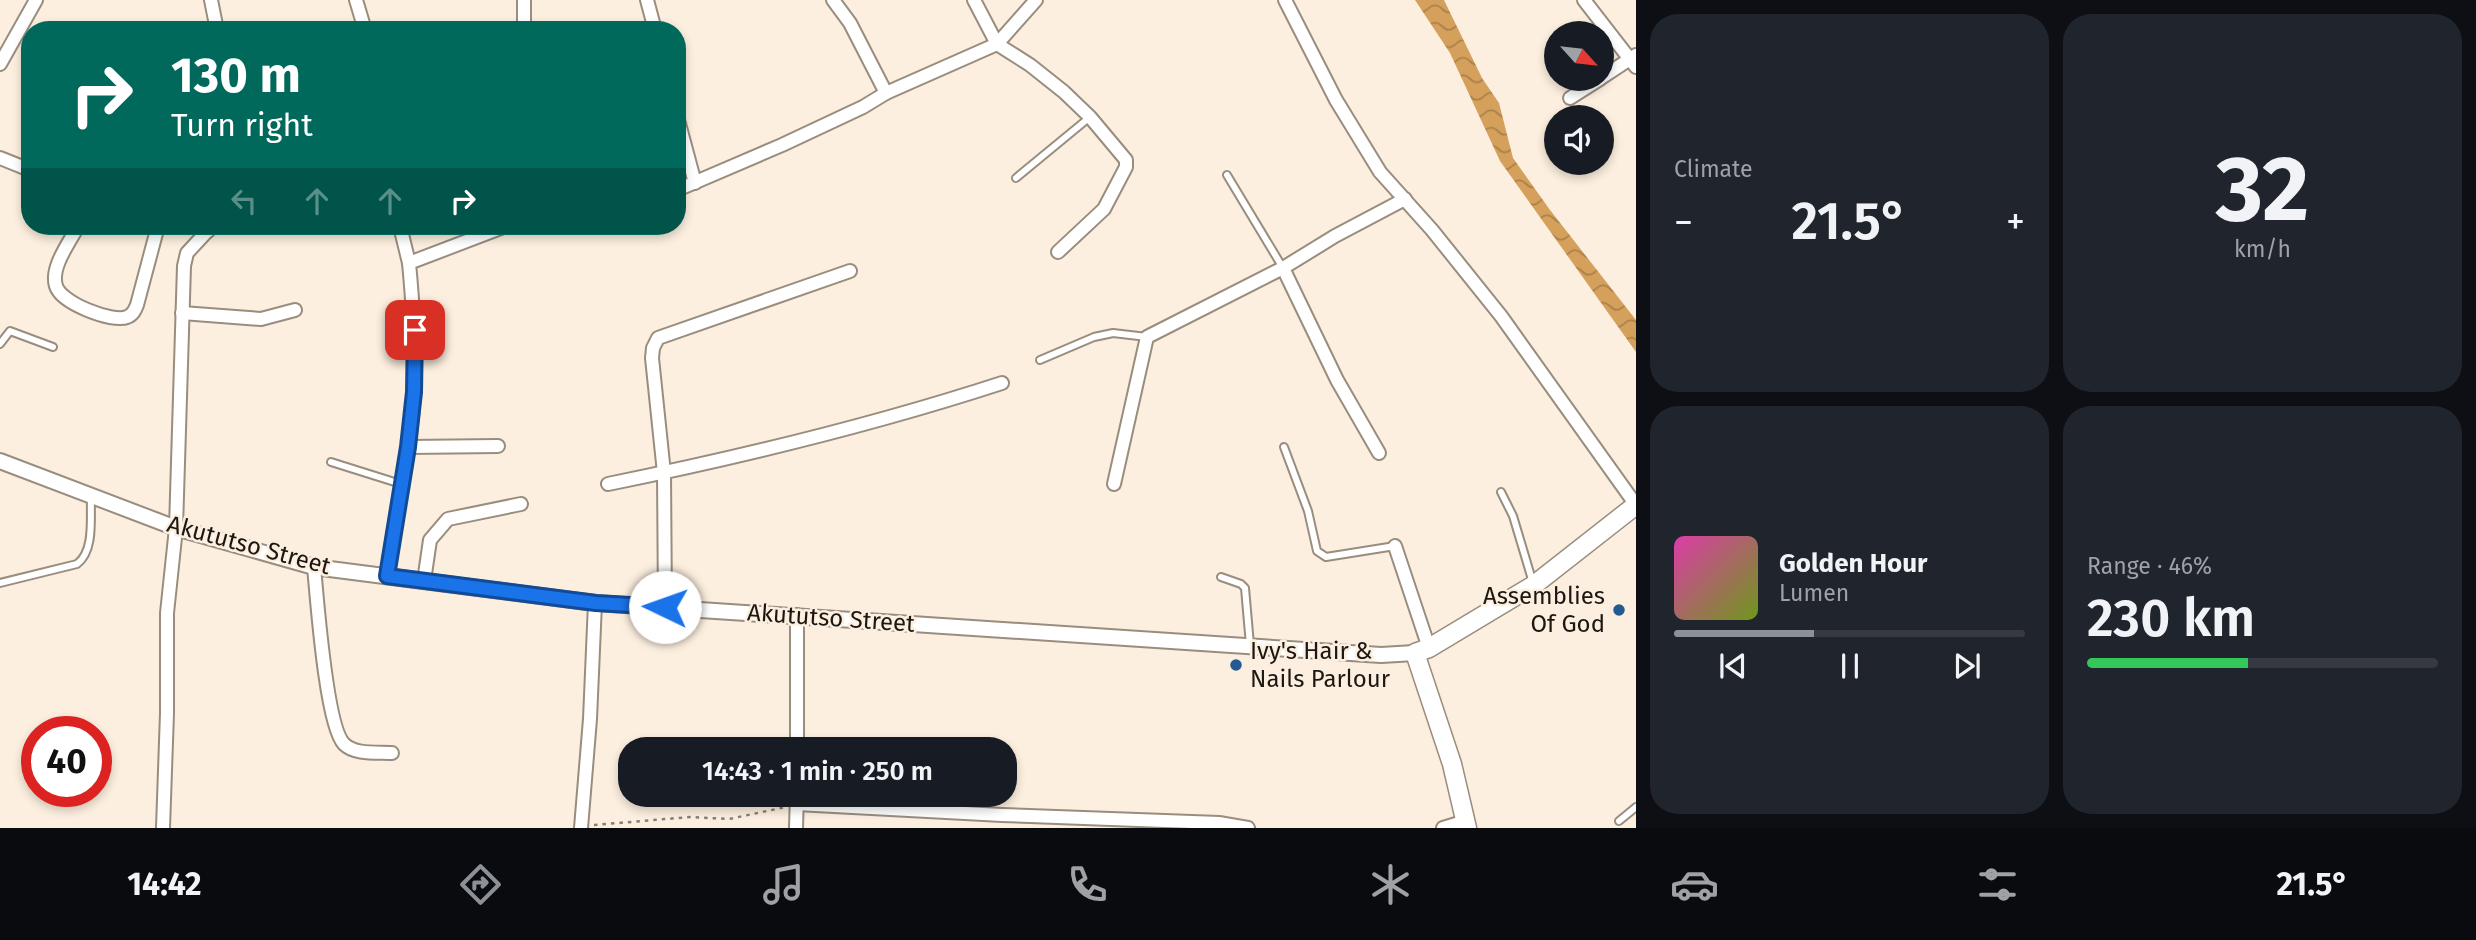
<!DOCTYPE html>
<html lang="en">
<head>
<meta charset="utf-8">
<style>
  :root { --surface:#171b24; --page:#20242c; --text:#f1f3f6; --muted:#9ea1a6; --line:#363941; --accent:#8c9099 }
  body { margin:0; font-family:"Fira Sans",sans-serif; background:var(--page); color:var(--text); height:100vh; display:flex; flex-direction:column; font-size:26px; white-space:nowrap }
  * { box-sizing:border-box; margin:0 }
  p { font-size:23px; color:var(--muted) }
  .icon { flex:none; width:38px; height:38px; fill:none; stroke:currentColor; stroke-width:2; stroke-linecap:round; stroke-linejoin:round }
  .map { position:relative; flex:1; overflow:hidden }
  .panel { display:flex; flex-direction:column; gap:14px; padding:14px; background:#0d0f14; width:840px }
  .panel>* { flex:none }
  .hud { position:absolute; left:21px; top:21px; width:665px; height:214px; border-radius:28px; box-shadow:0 4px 10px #0003; background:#00695c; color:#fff; overflow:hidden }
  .needle { width:46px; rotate:117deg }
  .tools { position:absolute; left:1544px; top:21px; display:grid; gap:14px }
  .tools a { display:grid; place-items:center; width:70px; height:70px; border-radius:50%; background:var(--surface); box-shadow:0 4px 10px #0003; font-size:35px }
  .speed { position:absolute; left:21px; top:716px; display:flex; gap:14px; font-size:35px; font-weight:700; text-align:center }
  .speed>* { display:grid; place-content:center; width:91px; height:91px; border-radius:50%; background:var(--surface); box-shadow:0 4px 10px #0003; line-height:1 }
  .speed .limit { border:10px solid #d22; background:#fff; color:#111 }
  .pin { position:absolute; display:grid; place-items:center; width:60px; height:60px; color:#fff; margin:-30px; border-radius:14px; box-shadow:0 4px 10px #0006 }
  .me { position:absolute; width:77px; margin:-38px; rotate:273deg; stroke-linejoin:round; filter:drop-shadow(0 0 5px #0008) }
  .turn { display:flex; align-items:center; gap:24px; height:147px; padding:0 35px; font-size:32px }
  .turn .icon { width:91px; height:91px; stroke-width:2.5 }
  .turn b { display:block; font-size:49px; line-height:60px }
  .lanes { display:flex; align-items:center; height:66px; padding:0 35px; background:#0003; justify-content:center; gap:35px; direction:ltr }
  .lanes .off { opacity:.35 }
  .big { font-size:52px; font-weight:600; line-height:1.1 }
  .panel .card { flex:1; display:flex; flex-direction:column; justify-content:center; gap:10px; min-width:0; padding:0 24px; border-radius:28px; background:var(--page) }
  .panel .dial { align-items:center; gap:0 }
  .dial b { font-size:91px; line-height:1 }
  .song { display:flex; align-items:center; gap:21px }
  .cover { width:84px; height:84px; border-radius:10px; background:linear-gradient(135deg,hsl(320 70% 55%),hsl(80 70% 35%)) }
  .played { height:7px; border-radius:4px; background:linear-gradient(90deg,var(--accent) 40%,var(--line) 40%) }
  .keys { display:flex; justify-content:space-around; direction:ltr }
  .heat { display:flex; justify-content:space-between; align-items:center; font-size:38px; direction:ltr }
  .charge { height:10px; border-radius:5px; background:linear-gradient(90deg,#34c759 46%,var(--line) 0) }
  .panel .tiles { flex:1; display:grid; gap:14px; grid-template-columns:repeat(2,1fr) }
  .trip { position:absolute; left:618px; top:737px; width:399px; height:70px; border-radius:28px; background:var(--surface); box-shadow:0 4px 10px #0003; font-weight:600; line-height:70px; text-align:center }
  .dock { display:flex; height:112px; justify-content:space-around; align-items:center; background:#090b0e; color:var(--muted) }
  .dock .icon { width:49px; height:49px }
  .dock .selected { color:var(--accent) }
  .dock b { font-size:32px; color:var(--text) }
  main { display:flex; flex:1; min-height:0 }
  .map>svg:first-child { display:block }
  .water { fill:url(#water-waves) }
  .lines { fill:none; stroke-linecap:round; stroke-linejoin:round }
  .service-casing { stroke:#998d7e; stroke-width:10 }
  .minor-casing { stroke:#998d7e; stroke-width:16 }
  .tertiary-casing { stroke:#998d7e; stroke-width:18 }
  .secondary-casing { stroke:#998d7e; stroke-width:21 }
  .path { stroke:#877f74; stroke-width:2.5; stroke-dasharray:3.5 5; stroke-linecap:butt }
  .service { stroke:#fff; stroke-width:6 }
  .minor { stroke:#fff; stroke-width:12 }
  .tertiary { stroke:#fff; stroke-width:14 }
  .secondary { stroke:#fff; stroke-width:18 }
  .route-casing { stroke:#114b97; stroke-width:18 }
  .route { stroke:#1a73e8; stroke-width:12 }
  .poi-dot { fill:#245991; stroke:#fcefdf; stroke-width:2.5 }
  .labels { text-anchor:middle; stroke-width:5; stroke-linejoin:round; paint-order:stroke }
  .street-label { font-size:24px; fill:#1c1712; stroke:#fcefdf }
  .poi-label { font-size:24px; fill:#1c1712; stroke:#fcefdf; text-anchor:end }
</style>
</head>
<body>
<main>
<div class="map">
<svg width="1636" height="828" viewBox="0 0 1636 828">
  <defs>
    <pattern id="water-waves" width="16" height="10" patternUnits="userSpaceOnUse" patternTransform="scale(1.75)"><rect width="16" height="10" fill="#d5a05b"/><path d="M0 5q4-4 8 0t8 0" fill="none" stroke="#ac814a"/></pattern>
  </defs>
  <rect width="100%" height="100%" fill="#fcefdf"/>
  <path class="water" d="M1415,0H1444L1482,78L1499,103L1513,158L1550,210L1636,320V352L1500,161L1450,53Z"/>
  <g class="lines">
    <g class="service-casing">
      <g id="service">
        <path d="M1227,175L1283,268"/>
        <path d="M1016,178L1090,117"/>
        <path d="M0,344L10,331L53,347"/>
        <path d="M1040,360L1094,337L1113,333L1147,337"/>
        <path d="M1284,447L1308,511L1317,551L1326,557L1395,546"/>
        <path d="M331,462L401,484"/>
        <path d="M1501,492L1513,516L1533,583"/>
        <path d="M1221,577L1241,584L1245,588L1250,645"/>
        <path d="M0,583L77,564C95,551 90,517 91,497"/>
        <path d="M1619,821L1636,807"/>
      </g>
    </g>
    <g class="minor-casing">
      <g id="minor">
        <path d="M211,0L217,30"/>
        <path d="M356,0L365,30"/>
        <path d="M524,0V30"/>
        <path d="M647,0L655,30"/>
        <path d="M974,0L997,44L1030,65L1064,92L1090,117L1126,160V167L1104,209L1058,252"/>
        <path d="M1285,0L1336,100L1380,172L1432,230L1501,316L1636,505"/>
        <path d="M1584,0L1636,67"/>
        <path d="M0,64L36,0"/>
        <path d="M1601,78L1636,55"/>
        <path d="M886,93L997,44L1036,0"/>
        <path d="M1570,98L1600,79"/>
        <path d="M677,116L695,183"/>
        <path d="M0,158L30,170"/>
        <path d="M677,190L782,145L863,107L886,93L850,23L833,0"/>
        <path d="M78,226C70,242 50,267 56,286C61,303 112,323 127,317C133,315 135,310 137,305L158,226"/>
        <path d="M191,226L208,231"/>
        <path d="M400,226L409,263"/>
        <path d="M1283,268L1337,380L1379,453"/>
        <path d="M182,313L261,319L295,310"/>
        <path d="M408,447L498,446"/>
        <path d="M608,484C741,457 873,425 1002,383"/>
        <path d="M1114,484L1147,337L1283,268L1335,236L1405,199"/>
        <path d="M1395,546L1429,648"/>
        <path d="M314,567C317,598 326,726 344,744C355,755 377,752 392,753"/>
        <path d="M387,576C395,514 411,453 414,391C416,348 413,305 409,263L506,226"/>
        <path d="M424,581L430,540L448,519L521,504"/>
        <path d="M665,607L664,473L652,358L653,348L658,338L850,271"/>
        <path d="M797,749V615"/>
        <path d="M797,804L1002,815L1219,823L1248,828"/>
        <path d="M163,828L167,713V613L176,528L184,266L187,253L212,226"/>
        <path d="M581,828L590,719L595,603"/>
        <path d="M796,828L797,794"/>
        <path d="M1443,828L1466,821"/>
      </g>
    </g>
    <g class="tertiary-casing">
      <path id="tertiary" d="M0,461L176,528L314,567L595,603L1381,655L1415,653"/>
    </g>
    <g class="secondary-casing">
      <path id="secondary" d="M1467,828L1452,764L1415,653L1429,648L1534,585L1636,505"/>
    </g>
    <path class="path" d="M594,825L690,817L729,819L786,807"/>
    <use href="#service" class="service"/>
    <use href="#minor" class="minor"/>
    <use href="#tertiary" class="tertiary"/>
    <use href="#secondary" class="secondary"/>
  </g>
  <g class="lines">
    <g class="route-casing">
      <path id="route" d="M415,330L414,392L408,447L387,576L596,603L665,607"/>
    </g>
    <use href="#route" class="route"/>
  </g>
  <g class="poi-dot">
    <circle cx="1619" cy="610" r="7"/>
    <circle cx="1236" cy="665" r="7"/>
  </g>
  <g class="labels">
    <g class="street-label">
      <text transform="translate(249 545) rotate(15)" y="8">Akututso Street</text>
      <text transform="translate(831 618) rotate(4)" y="8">Akututso Street</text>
    </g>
    <g class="poi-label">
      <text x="1605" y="604">Assemblies<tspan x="1605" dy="28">Of God</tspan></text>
      <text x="1250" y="659" text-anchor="start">Ivy's Hair &amp;<tspan x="1250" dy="28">Nails Parlour</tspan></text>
    </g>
  </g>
</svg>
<div class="tools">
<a><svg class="needle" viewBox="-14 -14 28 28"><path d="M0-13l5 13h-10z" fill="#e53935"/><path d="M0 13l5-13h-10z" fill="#9ea1a6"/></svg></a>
<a><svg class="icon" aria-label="sound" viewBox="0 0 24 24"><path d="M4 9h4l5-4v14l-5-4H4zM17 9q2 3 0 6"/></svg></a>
</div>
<div class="speed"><div class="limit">40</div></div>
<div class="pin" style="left:415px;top:330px;background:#d93025"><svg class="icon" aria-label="arrive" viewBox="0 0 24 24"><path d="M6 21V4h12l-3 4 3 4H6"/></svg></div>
<svg class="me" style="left:665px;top:607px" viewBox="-20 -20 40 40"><circle r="19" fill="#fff"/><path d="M0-13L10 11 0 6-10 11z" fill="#1a73e8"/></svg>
<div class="trip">14:43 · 1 min · 250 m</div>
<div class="hud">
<div class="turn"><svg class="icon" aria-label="right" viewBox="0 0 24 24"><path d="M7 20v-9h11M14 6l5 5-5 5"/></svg><div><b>130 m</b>Turn right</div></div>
<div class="lanes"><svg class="icon off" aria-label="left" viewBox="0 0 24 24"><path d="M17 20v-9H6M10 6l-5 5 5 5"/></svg><svg class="icon off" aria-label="ahead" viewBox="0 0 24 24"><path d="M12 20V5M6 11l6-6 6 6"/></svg><svg class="icon off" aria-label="ahead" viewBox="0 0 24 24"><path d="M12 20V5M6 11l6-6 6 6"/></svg><svg class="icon" aria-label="right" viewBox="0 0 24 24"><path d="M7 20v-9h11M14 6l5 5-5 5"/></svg></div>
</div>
</div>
<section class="panel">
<div class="tiles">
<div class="card"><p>Climate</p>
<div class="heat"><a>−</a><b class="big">21.5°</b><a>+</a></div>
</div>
<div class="card dial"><b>32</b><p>km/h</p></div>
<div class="card">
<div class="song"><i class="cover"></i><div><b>Golden Hour</b><p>Lumen</p></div></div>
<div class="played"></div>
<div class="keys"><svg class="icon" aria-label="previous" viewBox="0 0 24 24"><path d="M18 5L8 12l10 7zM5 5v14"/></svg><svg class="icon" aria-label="pause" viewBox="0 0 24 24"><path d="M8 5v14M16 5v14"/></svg><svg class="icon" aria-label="next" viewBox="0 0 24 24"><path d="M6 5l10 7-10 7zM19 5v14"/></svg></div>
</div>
<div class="card"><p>Range · 46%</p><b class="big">230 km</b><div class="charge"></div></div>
</div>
</section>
</main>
<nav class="dock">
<b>14:42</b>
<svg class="icon selected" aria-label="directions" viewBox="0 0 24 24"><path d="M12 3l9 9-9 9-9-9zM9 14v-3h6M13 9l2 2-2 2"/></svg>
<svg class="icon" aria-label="music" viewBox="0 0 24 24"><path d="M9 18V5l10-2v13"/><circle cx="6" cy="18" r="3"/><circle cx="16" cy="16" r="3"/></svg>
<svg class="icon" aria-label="phone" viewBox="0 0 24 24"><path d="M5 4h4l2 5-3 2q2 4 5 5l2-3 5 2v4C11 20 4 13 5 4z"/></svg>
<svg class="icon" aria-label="climate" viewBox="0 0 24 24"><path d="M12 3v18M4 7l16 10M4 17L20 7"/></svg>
<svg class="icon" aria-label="car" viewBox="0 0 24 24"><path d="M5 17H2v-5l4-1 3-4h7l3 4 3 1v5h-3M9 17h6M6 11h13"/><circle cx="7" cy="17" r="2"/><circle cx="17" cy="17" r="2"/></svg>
<svg class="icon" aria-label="filters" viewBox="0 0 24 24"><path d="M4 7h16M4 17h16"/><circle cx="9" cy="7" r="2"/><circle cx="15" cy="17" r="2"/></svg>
<b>21.5°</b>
</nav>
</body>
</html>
